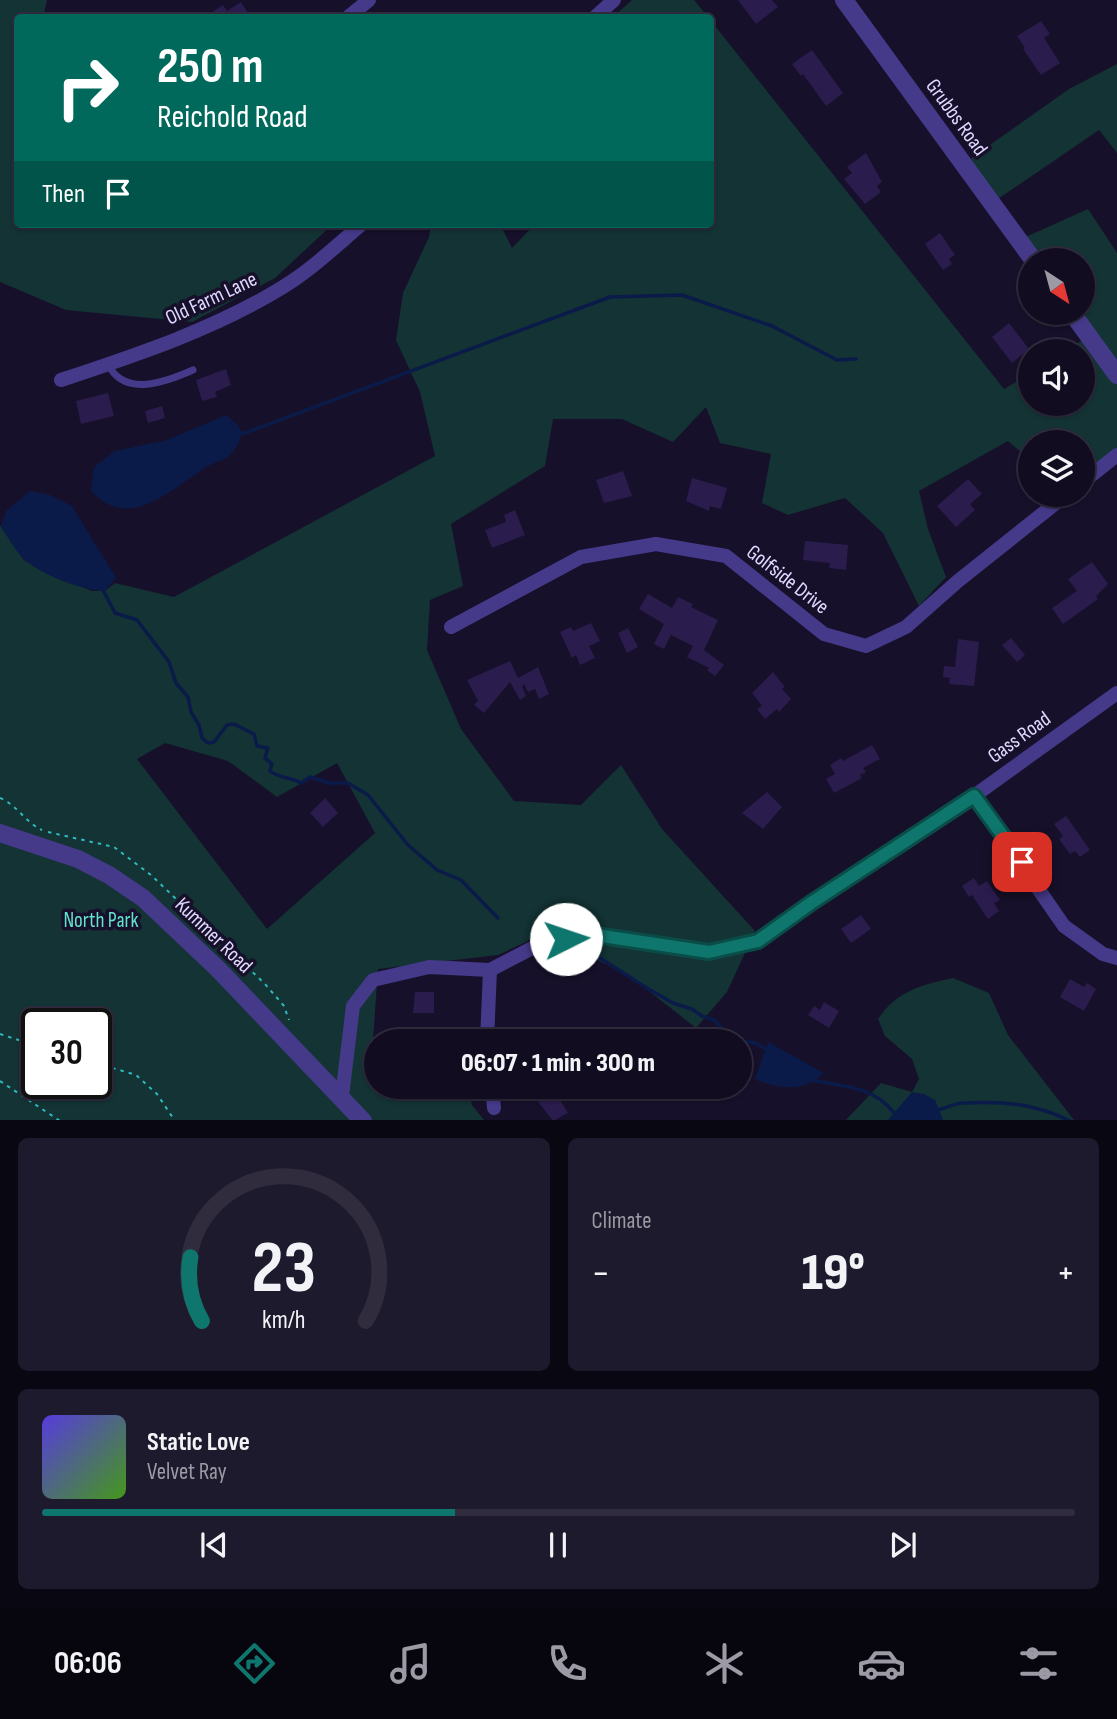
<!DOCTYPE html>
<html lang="en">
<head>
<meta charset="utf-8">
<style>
  :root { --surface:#110c20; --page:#1e1a2d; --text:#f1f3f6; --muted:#9c9ba5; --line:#302c3e; --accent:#0f766e }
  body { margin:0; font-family:"Sofia Sans Condensed",sans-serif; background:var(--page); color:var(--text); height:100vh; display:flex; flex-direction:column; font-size:26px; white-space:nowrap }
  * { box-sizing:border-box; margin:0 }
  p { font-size:23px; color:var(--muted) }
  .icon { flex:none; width:38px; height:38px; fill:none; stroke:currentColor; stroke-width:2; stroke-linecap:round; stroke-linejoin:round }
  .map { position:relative; height:1120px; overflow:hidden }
  .drawer { display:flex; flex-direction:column; gap:18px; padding:18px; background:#090712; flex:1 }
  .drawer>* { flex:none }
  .hud { position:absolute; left:14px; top:14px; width:700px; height:214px; border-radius:7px; box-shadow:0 2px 5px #0004,0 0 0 2px var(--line); background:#00695c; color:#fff; overflow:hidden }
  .needle { width:46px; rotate:144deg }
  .tools { position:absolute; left:1018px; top:248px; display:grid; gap:14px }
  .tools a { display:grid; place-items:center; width:77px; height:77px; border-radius:50%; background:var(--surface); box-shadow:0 2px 5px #0004,0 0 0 2px var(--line); font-size:35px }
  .speed { position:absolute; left:21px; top:1008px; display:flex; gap:14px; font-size:35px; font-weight:700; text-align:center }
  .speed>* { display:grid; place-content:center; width:91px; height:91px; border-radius:50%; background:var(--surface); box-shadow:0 2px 5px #0004,0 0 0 2px var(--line); line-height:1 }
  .speed .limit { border:4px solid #111; border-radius:10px; background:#fff; color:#111 }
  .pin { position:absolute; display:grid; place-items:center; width:60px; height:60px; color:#fff; margin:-30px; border-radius:14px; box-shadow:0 4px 10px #0006 }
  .me { position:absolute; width:77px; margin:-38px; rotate:86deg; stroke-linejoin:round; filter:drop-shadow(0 0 5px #0008) }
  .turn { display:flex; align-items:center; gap:24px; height:147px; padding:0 28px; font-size:32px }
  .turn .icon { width:91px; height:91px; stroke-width:2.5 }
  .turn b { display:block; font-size:49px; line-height:60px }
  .then { display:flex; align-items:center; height:66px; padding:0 28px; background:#0003; gap:14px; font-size:26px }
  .big { font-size:52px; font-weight:800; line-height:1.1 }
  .drawer .card { flex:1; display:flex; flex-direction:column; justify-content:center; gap:10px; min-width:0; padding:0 24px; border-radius:10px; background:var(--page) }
  .drawer .dial { align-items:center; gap:0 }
  .dial svg { height:182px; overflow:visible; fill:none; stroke:var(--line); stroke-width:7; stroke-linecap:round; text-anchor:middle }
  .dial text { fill:var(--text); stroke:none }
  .song { display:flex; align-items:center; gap:21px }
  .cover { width:84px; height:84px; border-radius:10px; background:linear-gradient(135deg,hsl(250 70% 55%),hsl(100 70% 35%)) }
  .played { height:7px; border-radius:4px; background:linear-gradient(90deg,var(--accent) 40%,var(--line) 40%) }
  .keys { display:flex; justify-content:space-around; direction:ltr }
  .heat { display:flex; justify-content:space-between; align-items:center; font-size:38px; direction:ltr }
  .drawer .tiles { flex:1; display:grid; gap:18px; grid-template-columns:1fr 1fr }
  .card:last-child { grid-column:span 2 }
  .trip { position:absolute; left:364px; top:1029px; width:388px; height:70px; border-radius:35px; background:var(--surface); box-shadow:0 2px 5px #0004,0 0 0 2px var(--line); font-weight:800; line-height:70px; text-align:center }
  .menu { display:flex; height:112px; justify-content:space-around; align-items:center; background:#07050d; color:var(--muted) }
  .menu .icon { width:49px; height:49px }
  .menu .active { color:var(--accent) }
  .menu b { font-size:32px; color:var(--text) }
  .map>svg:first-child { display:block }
  .green { fill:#133334; fill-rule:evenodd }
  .water { fill:#0a1b4a }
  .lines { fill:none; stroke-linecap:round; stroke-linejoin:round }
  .stream { stroke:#0a1b4a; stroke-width:3.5 }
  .building { fill:#2a1c4c }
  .path { stroke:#2ebabe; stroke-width:2; stroke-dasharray:3.5 5; stroke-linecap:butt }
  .service { stroke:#453a8a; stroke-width:7 }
  .minor { stroke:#453a8a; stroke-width:14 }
  .tertiary { stroke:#453a8a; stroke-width:18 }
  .route-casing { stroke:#0a4d48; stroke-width:18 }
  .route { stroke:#0f766e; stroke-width:12 }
  .labels { text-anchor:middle; stroke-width:7; stroke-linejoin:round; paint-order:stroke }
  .street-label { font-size:21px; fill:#e1d9ff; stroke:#17102a }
  .park-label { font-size:21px; fill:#61e3ce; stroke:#17102a }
</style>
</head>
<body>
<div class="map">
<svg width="1117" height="1121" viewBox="0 0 1117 1121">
  <rect width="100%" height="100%" fill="#17102a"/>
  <g class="green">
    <path d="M0,0H47L43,17L18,18V224H333L275,278L192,322L66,310L0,282Z"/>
    <path d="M632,0H694L708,17H613Z"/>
    <path d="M711,21L1004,389L1031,373V404H1083V352H1064L1089,336L1072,313H1083V261H1034L1019,240L1088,209L1117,253V455L1083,482V443H1031V461L1008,441L919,491L928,529L946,577L919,606L883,533L845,498L788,515L762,503L771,454L720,443L706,407L673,442L622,419H553L545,466L451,524L463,586L430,600L427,650L461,729L514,801L581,805L621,765L662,829L755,931L727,992L696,1028L626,973L541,935L498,955L378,969L373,1040L437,1030L445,1041H376V1087H467L472,1105L484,1120H0V525L24,560L49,573L92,591H105L115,583L174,597L435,456L420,392L396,340L403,293L429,237L431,224H500L512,248L535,224H710ZM165,743L228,761L277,797L337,763L375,833L267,929L137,759ZM37,1024H96V1083H37Z"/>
    <path d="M1117,64V153L1099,130L992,203L963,164L1069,89Z"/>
    <path d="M953,978L989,993L1008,1035L1074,1120L845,1121L881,1083L912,1092L919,1079L912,1059L885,1036L878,1019C897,991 921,985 953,978Z"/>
  </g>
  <g class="water">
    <path d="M226,415L239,426L242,434C231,465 221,456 200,471C167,493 128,531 91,491L94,467L115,451L167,440Z"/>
    <path d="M30,491L50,495L72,506L116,578L105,591C83,591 39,574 23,558C14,549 8,537 1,527L6,511Z"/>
    <path d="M768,1042L824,1073C803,1092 780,1090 755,1079Z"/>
    <path d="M912,1092L924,1094L935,1100L943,1120H888Z"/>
  </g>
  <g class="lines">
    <g class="stream">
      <path d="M242,434L610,297L682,295L772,326L837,360L856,359"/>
      <path d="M103,590L115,613L137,620L169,662L176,683L188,697L191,712L199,725L202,738L208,743L214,742L227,725L234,724L254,734L257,746L268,748L265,758L272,764L270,771C278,778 291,777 301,783L310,777L329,783H348L368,795L408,845L437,870L461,880L498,918"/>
      <path d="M591,952L645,987L673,1003L692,1009L702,1016L714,1020L733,1040L756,1043L768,1051"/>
      <path d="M810,1080C841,1086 873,1085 894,1113H898"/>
      <path d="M937,1110C945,1109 954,1103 963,1103C1001,1101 1035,1103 1070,1121"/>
    </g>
  </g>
  <g class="building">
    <path d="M738,0H772L778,7L756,24Z"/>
    <path d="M241,2L251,18H203L223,5L227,11Z"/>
    <path d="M1041,21L1050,34L1044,38L1060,63L1041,75L1023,49L1025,48L1017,36Z"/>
    <path d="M812,50L843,93L826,106L803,74L801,76L792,64Z"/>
    <path d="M866,153L882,182L877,186L881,192L865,204L844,179L852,173L847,167Z"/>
    <path d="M940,233L955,255L949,259L952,264L943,270L925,244Z"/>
    <path d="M1009,323L1029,349L1012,363L992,337Z"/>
    <path d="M226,369L231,385L215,392L217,397L202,401L196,380Z"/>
    <path d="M108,393L114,416L81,424L76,401Z"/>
    <path d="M162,406L165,418L148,423L145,411Z"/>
    <path d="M623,471L632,496L604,503L596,480Z"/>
    <path d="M692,478L727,488L721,509L710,506L709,511L686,501Z"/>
    <path d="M968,479L982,494L970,504L975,510L956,527L937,506Z"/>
    <path d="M515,510L525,535L492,548L485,530L506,522L504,515Z"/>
    <path d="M805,541L848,545L846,570L829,568L830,563L803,560Z"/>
    <path d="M1092,562L1108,584L1096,596L1098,599L1063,624L1052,608L1077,591L1068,579Z"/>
    <path d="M648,594L672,608L678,597L693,604L691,607L718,620L704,650L724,665L715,676L707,670L709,668L687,657L693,646L671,635L664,649L654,644L664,624L639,609Z"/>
    <path d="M591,623L600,641L589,646L595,658L580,665L576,655L572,658L560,632L571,627L573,631Z"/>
    <path d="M628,628L638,647L627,653L618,633Z"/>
    <path d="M1011,638L1025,655L1017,662L1002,645Z"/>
    <path d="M958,639L979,642L974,686L949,684L950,678L943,677L944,666L955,667Z"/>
    <path d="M510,661L518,678L538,667L549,694L539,699L535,689L528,692L524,684L522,686L526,696L520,700L510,682L484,713L474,705L478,701L467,680Z"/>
    <path d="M773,672L785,687L782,689L791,699L779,712L777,709L765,719L757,709L762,706L752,693Z"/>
    <path d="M872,745L880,759L863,768L866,772L860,775L862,778L834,793L826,779L835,774L830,765L841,758L843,761Z"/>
    <path d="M767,792L782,807L763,829L742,813Z"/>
    <path d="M325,798L338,813L323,827L310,813Z"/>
    <path d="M1066,816L1090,850L1080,857L1075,851L1070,854L1059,839L1063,836L1054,824Z"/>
    <path d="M974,878L979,886L987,881L1000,900L994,903L999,911L988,919L972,895L969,897L962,886Z"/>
    <path d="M861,915L871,929L851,943L841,929Z"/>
    <path d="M1070,979L1084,987L1087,983L1096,989L1084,1011L1060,997Z"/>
    <path d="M415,992H434V1013H413Z"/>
    <path d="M824,1002L839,1011L829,1028L808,1015L814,1006L820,1010Z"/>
    <path d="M527,1087H552L568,1113L553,1121Z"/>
  </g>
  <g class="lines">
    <g class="path">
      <path d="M0,798C17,805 26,823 42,830"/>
      <path d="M48,832L114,847L151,875L265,984L284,1006L289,1020"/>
      <path d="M0,1034L37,1046"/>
      <path d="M96,1063L136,1075L157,1094L175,1121"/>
      <path d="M0,1081L60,1121"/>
    </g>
    <path class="service" d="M108,364C124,398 166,382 193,370"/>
    <g class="minor">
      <path d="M347,18L369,0"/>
      <path d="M594,18L614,0"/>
      <path d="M61,380C136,355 215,329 283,287C311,270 336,246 362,224"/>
      <path d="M1083,482L1117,455"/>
      <path d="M451,627L581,557L656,544L726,556L824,634L866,646L906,627L958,581L1066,495"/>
      <path d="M974,796L1064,926L1103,954L1117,958"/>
      <path d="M490,970L542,943L589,935L709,952L758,941L811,903L974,796L1117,693"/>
      <path d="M492,1087L494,1108"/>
      <path d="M342,1096L353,1006L373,980L429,967L490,970L487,1041"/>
    </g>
    <g class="tertiary">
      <path d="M844,0L1034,261"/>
      <path d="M1072,313L1117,375"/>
      <path d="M0,833L78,859L109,875L143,898L219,970L363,1121"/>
    </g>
  </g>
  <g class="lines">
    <g class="route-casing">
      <path id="route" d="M566,939L589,934L709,952L758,941L811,903L974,796L1022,862"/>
    </g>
    <use href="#route" class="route"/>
  </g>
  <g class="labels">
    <g class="street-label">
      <text transform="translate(957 117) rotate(54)" y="7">Grubbs Road</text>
      <text transform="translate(211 298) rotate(-25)" y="7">Old Farm Lane</text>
      <text transform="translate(788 579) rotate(38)" y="7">Golfside Drive</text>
      <text transform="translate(1019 737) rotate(-36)" y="7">Gass Road</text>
      <text transform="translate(214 935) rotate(44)" y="7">Kummer Road</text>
    </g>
    <g class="park-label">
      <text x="101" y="927">North Park</text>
    </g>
  </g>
</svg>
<div class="tools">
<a><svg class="needle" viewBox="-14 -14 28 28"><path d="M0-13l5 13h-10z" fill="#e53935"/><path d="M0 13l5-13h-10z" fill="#9c9ba5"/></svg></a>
<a><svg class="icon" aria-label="sound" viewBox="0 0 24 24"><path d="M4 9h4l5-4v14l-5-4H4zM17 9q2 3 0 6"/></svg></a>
<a><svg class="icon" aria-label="layers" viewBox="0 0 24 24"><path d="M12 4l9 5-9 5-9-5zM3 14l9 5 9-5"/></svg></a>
</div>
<div class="speed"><div class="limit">30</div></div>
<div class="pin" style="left:1022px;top:862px;background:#d93025"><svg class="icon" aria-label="arrive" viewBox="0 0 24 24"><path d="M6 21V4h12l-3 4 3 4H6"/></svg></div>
<svg class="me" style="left:566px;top:939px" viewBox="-20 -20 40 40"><circle r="19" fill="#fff"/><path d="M0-13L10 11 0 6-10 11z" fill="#0f766e"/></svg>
<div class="trip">06:07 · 1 min · 300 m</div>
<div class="hud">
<div class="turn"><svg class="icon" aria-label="right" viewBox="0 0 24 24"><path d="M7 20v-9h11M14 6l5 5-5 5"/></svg><div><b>250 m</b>Reichold Road</div></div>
<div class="then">Then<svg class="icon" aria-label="arrive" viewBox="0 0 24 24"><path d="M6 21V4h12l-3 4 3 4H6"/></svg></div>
</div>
</div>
<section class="drawer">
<div class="tiles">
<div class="card dial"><svg viewBox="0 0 100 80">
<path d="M14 69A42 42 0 1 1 86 69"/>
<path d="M14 69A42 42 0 0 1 9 41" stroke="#0f766e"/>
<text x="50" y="56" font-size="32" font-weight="700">23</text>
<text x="50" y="72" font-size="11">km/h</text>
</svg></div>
<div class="card"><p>Climate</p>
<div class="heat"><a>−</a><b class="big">19°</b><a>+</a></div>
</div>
<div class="card">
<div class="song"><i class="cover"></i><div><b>Static Love</b><p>Velvet Ray</p></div></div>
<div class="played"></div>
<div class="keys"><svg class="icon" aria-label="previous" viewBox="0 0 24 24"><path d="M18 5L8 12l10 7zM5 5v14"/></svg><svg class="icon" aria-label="pause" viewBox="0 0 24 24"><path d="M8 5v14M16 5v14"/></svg><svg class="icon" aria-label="next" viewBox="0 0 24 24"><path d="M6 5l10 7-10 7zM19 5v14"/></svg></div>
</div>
</div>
</section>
<nav class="menu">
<b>06:06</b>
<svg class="icon active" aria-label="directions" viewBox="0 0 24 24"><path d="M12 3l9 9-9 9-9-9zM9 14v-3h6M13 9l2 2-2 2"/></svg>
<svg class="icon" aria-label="music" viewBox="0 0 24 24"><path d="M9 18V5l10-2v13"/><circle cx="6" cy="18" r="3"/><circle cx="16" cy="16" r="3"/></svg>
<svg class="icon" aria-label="phone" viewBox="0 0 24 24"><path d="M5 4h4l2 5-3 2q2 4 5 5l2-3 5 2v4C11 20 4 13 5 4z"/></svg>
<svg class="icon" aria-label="climate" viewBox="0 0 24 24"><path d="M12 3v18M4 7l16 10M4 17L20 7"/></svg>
<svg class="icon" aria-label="car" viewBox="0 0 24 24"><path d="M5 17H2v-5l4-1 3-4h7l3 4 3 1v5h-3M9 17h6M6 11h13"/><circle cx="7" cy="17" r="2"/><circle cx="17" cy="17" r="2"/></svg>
<svg class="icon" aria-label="filters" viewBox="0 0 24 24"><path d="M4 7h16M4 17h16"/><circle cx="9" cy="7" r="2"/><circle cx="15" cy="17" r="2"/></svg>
</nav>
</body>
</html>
